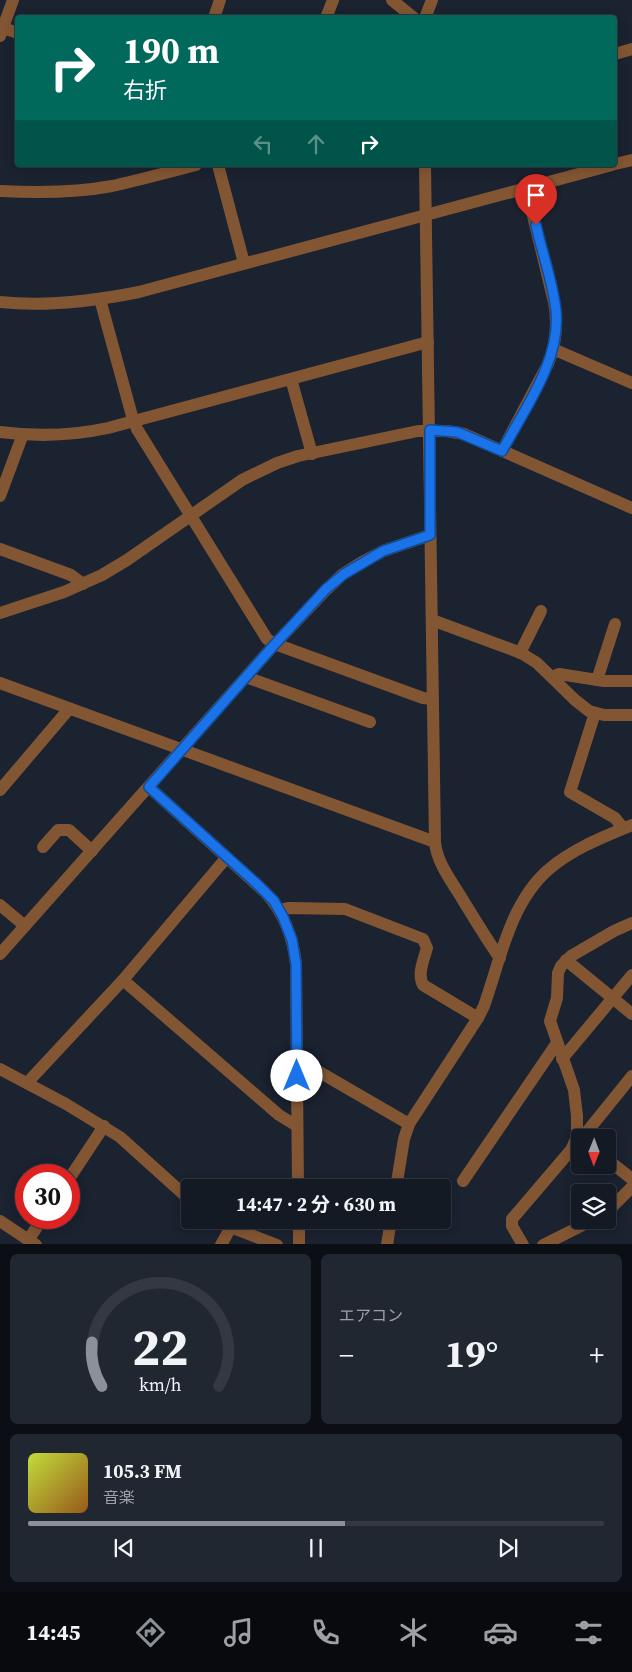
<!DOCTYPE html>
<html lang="ja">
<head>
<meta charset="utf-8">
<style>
  :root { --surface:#141a24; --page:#212731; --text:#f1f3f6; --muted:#9da1a6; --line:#333841; --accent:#8c9099 }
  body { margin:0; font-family:"Source Serif 4","Noto Sans JP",serif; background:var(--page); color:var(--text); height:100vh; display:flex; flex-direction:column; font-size:19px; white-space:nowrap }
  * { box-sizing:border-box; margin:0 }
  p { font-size:16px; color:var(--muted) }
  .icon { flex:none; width:28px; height:28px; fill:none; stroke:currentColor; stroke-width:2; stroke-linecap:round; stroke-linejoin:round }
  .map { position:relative; height:1244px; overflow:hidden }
  .panel { display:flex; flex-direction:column; gap:10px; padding:10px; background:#0b0e14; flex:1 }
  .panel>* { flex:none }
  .top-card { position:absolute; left:15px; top:15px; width:602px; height:152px; border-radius:5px; box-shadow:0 2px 12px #0003,0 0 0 1px var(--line); background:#00695c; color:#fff; overflow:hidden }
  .needle { width:32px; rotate:181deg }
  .fabs { position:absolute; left:571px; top:1129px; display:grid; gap:10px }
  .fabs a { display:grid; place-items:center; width:45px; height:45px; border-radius:5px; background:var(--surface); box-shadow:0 2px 12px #0003,0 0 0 1px var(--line); font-size:25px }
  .speed { position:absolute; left:15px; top:1164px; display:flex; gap:10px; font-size:25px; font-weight:700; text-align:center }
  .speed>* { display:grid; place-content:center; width:65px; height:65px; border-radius:50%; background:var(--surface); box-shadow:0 2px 12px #0003,0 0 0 1px var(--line); line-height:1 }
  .speed .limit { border:8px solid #d22; background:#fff; color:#111 }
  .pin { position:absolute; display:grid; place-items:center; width:42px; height:42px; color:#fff; margin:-51px -21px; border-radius:50% 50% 50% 0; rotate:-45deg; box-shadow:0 0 5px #0007 }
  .pin .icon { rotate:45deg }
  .me { position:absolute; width:55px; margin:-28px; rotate:0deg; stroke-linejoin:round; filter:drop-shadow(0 0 4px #0008) }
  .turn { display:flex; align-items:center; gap:18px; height:105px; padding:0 25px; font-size:22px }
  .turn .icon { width:65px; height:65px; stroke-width:2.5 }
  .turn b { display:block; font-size:35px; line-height:42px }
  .lanes { display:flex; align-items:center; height:48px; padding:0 25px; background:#0003; justify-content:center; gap:25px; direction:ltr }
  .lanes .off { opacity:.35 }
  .big { font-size:38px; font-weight:700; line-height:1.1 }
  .panel .card { flex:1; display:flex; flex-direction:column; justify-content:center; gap:8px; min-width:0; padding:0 18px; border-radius:8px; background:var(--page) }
  .panel .dial { align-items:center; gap:0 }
  .dial svg { height:130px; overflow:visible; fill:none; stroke:var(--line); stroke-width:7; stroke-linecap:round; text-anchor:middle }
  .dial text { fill:var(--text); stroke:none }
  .song { display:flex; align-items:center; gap:15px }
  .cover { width:60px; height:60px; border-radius:8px; background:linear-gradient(135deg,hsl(70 70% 55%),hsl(30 70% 35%)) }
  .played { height:5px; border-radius:2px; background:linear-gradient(90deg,var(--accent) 55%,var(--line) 55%) }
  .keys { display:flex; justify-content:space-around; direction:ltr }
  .heat { display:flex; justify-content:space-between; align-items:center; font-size:28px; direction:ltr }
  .panel .tiles { flex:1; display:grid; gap:10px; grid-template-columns:1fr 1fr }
  .card:last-child { grid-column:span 2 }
  .trip { position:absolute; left:181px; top:1179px; width:270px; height:50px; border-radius:5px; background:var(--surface); box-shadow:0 2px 12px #0003,0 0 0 1px var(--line); font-weight:700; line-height:50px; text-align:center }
  .dock { display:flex; height:80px; justify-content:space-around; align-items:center; background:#080a0e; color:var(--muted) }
  .dock .icon { width:35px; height:35px }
  .dock .on { color:var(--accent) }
  .dock b { font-size:22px; color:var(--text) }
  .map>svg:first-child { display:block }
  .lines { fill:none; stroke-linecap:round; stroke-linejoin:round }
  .minor { stroke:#835633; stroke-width:12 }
  .tertiary { stroke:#835633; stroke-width:12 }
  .route-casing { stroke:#114b97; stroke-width:12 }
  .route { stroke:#1a73e8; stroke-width:9 }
</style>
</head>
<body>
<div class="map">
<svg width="632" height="1245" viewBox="0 0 632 1245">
  <rect width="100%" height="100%" fill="#1b2230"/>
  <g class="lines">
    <g class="minor">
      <path d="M214,18L220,0"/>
      <path d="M326,18L333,0"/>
      <path d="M425,18L432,0"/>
      <path d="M3,28L18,33"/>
      <path d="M0,36L13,0"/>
      <path d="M615,54L632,49"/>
      <path d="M218,165L244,263"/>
      <path d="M0,191C37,193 75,193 112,186C140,180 168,172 196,165"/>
      <path d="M100,299L132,416L137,429L267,639L275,644L423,698L432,699"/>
      <path d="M553,349L632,383"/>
      <path d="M291,379L312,454"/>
      <path d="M0,432C38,437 71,436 108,428L428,342"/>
      <path d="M502,451L548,364C556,344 558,323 554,302L526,187"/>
      <path d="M0,496L23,434"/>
      <path d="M0,549L71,575L83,584"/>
      <path d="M0,613L64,592L102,575L127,560L242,480L277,463L298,456L418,431H447L464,434L632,508"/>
      <path d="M432,620L521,653L537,663L575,700L589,711L604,715H632"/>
      <path d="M520,653L541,611"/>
      <path d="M246,677L370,722"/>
      <path d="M552,677L559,674L604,681H632"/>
      <path d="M597,680L615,624"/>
      <path d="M0,683L435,842"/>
      <path d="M595,713L570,792L615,818L623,828"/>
      <path d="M149,787L266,893C285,914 293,937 296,964L298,1188"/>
      <path d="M0,790L69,709"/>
      <path d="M43,847L58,830H69L92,851"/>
      <path d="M0,905L25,926"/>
      <path d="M279,910L288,908L345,909L423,939L427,948C424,959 417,974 423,985L478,1018"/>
      <path d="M0,954L275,644L327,589L343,574L362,562L383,551L430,535"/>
      <path d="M566,960L632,1014"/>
      <path d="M123,980L279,1115L297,1126"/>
      <path d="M297,1059L409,1124"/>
      <path d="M562,1059L632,975"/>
      <path d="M0,1069L66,1104L120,1137L190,1200"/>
      <path d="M27,1083L123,980L227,857"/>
      <path d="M582,1138L632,1076"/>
      <path d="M608,1160L632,1179"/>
      <path d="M69,1179L104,1126"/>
      <path d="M463,1181L557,1043"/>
      <path d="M217,1220L238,1230L277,1245"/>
      <path d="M299,1220V1245"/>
      <path d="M0,1221L36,1245"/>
      <path d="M28,1240L43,1218"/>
      <path d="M221,1245L231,1227"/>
      <path d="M523,1245L512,1226V1219L571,1150L577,1137V1116L574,1090L550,1021L557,998L558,973L561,966L571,956L614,931L632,923"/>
    </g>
    <g class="tertiary">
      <path d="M392,0L414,18"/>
      <path d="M615,164L632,160"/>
      <path d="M425,165L435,842C437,864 453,883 464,902C476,921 487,940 500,958"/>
      <path d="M0,302C46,307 94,301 139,292L612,165"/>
      <path d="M396,1188L404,1139L409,1124L478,1018L484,1006C500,961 510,903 548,870C572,849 603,837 632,825"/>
      <path d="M608,1211L632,1187"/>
      <path d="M387,1245L391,1220"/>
      <path d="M543,1245L593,1220"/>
    </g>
  </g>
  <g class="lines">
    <g class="route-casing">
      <path id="route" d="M297,1076L296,964L292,940L283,917L274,901L256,883L149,787L275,644L326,589L344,574L383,551L430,535V430L457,432L502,451C524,410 561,360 556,311C553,282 542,253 536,225"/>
    </g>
    <use href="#route" class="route"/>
  </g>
</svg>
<div class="fabs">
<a><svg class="needle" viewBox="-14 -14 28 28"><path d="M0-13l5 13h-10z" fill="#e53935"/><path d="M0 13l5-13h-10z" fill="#9da1a6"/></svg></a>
<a><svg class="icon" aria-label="layers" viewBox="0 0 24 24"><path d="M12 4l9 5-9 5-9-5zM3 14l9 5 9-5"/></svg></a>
</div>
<div class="speed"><div class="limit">30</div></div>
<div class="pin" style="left:536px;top:225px;background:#d93025"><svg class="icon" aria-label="arrive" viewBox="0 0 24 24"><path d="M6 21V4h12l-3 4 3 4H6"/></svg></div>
<svg class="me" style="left:297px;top:1076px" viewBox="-20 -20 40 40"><circle r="19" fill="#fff"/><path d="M0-13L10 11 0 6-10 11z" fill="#1a73e8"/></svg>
<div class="trip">14:47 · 2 分 · 630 m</div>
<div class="top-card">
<div class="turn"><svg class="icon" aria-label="right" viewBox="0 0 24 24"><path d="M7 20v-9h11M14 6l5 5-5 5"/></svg><div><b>190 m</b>右折</div></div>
<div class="lanes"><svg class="icon off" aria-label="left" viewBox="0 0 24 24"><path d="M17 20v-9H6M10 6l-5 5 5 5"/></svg><svg class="icon off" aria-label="ahead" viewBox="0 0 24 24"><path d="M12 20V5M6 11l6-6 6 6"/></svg><svg class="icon" aria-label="right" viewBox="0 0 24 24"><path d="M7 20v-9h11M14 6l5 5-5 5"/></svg></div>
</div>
</div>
<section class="panel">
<div class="tiles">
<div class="card dial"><svg viewBox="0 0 100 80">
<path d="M14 69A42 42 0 1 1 86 69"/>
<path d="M14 69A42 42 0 0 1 8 42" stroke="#8c9099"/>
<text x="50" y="56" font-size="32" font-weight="700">22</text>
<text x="50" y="72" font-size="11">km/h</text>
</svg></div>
<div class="card"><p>エアコン</p>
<div class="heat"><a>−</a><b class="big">19°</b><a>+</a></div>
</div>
<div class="card">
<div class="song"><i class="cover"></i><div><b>105.3 FM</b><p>音楽</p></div></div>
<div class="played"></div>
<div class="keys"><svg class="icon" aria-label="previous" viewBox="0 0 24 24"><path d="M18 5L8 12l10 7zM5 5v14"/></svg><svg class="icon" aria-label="pause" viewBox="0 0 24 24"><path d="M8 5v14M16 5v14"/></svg><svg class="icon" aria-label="next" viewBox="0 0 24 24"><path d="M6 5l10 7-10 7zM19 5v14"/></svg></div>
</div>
</div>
</section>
<nav class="dock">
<b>14:45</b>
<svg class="icon on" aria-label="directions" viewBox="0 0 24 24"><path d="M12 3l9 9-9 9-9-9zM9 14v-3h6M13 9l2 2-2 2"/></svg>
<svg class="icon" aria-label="music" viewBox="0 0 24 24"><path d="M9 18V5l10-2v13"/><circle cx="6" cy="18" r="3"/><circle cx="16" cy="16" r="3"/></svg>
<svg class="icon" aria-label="phone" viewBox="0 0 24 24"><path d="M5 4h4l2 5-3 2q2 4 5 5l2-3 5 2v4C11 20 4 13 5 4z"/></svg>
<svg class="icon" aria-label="climate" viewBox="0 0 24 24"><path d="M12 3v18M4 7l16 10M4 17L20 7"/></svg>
<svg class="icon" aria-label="car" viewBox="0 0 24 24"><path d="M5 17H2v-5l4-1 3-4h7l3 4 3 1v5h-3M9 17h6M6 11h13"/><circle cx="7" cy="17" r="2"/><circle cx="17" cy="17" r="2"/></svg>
<svg class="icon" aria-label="filters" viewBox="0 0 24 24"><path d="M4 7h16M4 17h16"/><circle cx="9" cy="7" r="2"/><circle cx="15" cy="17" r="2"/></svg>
</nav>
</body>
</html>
